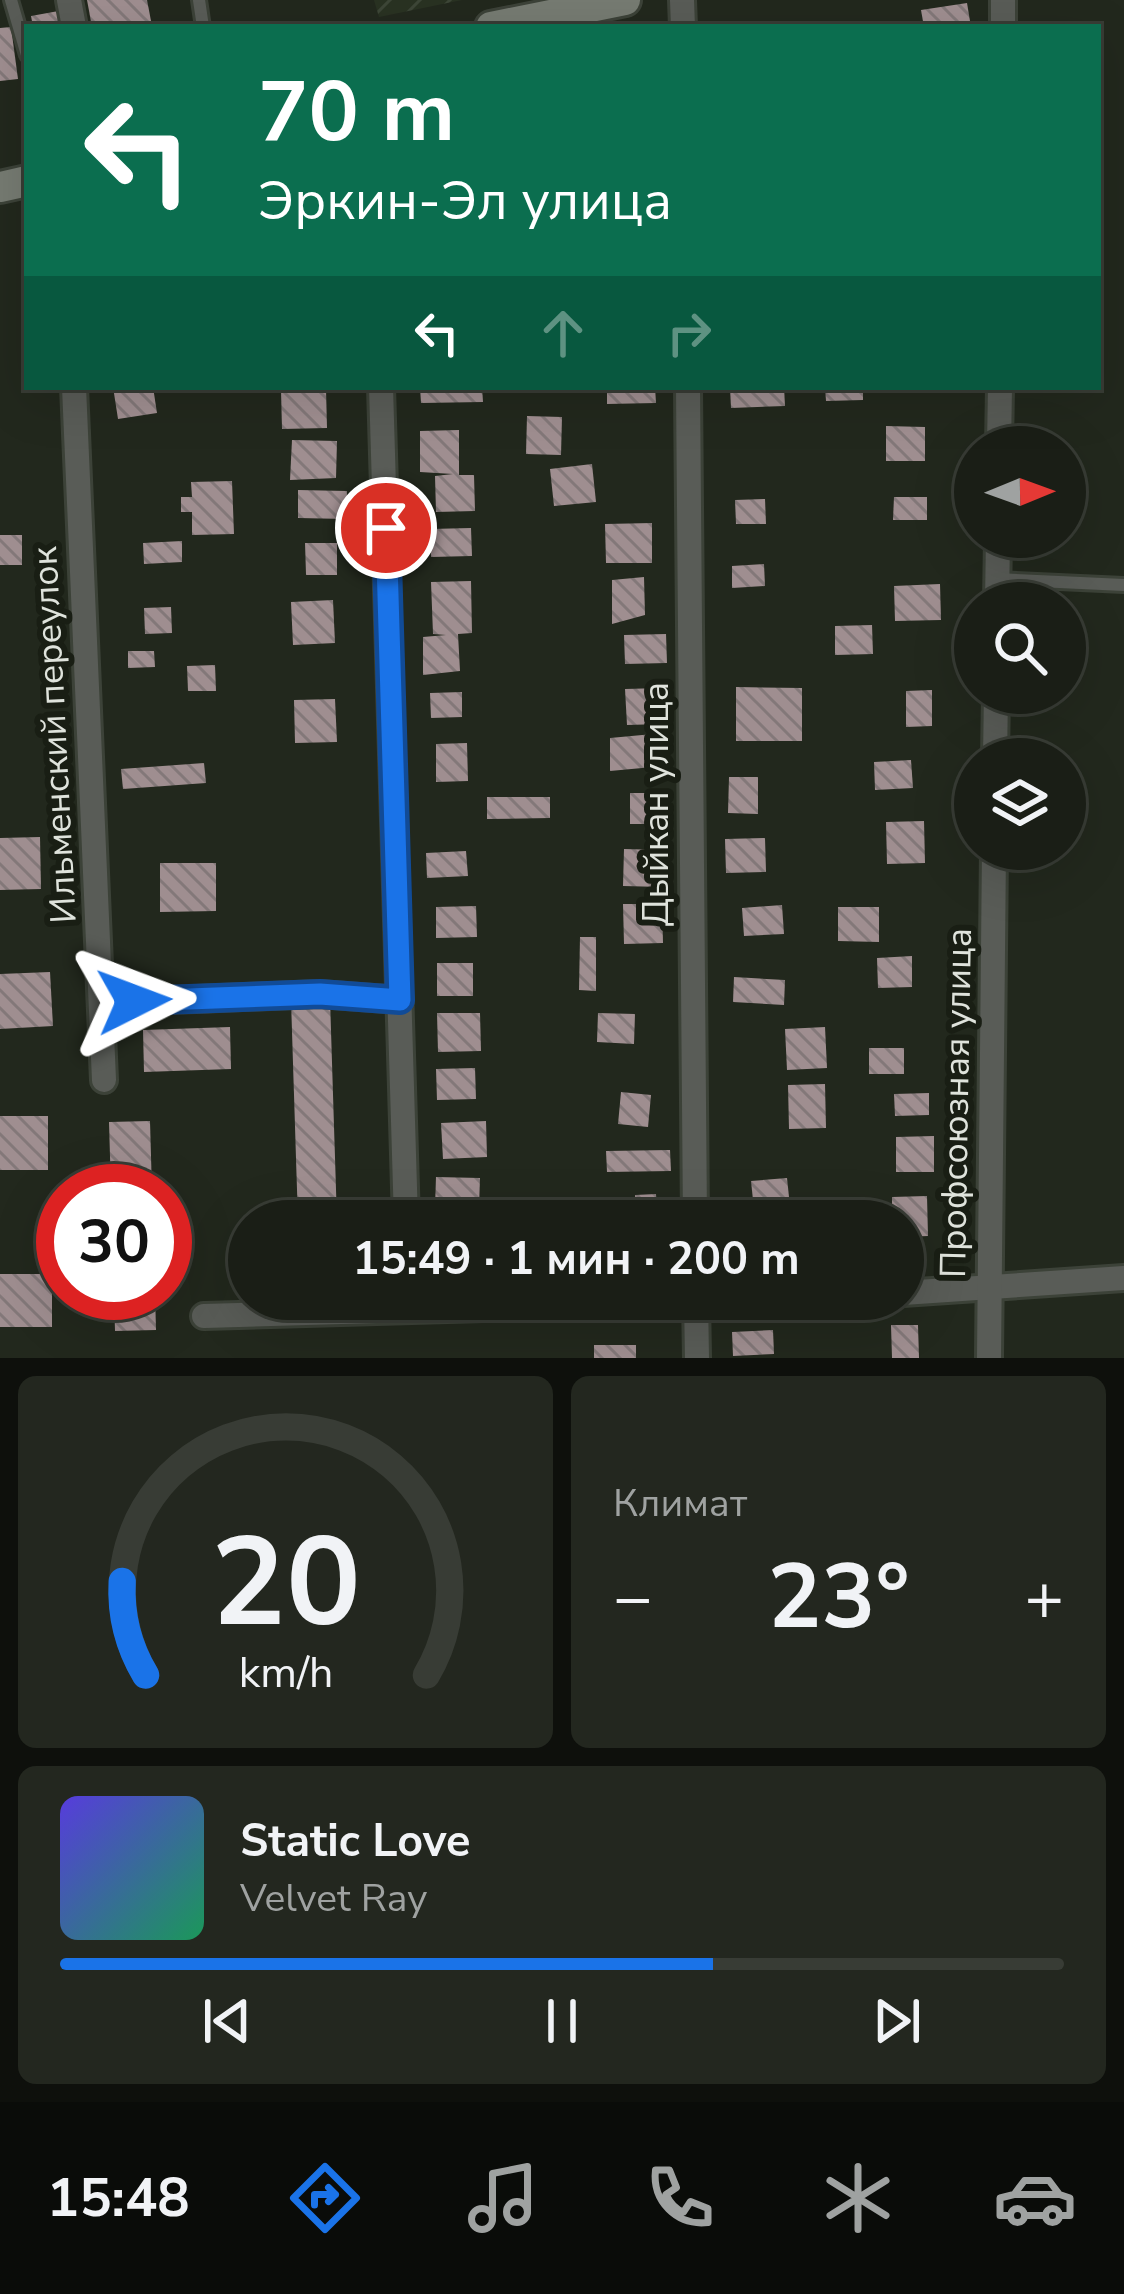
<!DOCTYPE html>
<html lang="ru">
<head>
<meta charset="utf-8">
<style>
  :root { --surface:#1a1e16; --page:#23271f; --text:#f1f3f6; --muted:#9fa2a1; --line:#383c35; --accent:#1a73e8 }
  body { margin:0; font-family:"Nunito Sans",sans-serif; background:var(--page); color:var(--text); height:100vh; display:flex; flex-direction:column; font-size:45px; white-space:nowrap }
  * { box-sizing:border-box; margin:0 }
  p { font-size:39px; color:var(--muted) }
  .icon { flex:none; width:66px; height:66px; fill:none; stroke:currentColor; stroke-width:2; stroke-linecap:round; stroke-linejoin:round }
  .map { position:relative; height:1358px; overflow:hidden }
  .panel { display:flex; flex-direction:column; gap:18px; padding:18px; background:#0e100c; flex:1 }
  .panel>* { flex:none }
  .banner { position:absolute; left:24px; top:24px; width:1077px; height:366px; border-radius:0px; box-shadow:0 12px 48px #0002,0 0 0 3px var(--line); background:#0b6e4f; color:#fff; overflow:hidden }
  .needle { width:78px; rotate:89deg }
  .controls { position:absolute; left:954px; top:426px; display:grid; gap:24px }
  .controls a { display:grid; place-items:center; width:132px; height:132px; border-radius:50%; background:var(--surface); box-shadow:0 12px 48px #0002,0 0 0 3px var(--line); font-size:60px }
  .speed { position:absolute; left:36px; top:1164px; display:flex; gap:24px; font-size:60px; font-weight:700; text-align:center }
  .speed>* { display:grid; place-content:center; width:156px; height:156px; border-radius:50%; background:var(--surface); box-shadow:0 12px 48px #0002,0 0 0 3px var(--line); line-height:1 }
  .speed .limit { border:18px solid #d22; background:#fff; color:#111 }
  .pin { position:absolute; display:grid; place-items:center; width:102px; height:102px; color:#fff; margin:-51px; border:6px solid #fff; border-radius:50%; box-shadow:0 3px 12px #0007 }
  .me { position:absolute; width:132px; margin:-66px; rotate:87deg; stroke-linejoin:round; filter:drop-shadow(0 0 9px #0008) }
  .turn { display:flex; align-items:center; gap:42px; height:252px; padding:0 36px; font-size:54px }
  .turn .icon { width:156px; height:156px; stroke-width:2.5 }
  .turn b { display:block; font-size:84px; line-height:102px }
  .lanes { display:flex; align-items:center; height:114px; padding:0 36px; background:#0003; justify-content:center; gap:60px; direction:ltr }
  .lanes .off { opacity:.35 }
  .big { font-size:90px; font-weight:700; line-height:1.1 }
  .panel .card { flex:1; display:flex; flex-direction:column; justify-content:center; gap:18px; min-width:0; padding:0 42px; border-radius:18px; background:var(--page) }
  .panel .dial { align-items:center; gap:0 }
  .dial svg { height:312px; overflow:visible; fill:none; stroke:var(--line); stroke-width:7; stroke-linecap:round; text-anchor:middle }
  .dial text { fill:var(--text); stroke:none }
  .song { display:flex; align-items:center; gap:36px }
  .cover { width:144px; height:144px; border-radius:18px; background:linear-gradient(135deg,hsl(250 70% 55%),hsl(150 70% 35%)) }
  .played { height:12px; border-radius:6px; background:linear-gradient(90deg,var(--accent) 65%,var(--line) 65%) }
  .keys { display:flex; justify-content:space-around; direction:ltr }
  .heat { display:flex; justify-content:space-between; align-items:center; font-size:66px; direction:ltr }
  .panel .tiles { flex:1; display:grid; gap:18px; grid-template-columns:1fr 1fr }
  .card:last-child { grid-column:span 2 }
  .trip { position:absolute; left:228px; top:1200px; width:696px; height:120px; border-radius:60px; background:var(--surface); box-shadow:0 12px 48px #0002,0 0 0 3px var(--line); font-weight:700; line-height:120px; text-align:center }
  .menu { display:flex; height:192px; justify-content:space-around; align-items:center; background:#0a0c09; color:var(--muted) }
  .menu .icon { width:84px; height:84px }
  .menu .on { color:var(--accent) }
  .menu b { font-size:54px; color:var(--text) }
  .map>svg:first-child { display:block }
  .industrial { fill:url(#industrial-furrows) }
  .building { fill:url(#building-back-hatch) }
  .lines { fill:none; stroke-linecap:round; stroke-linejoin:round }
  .lane-casing { stroke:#3c4238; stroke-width:18 }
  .street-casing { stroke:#3c4238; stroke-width:30 }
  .secondary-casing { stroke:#3c4238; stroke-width:36 }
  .lane { stroke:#595c57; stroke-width:12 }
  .street { stroke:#595c57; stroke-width:24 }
  .secondary { stroke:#767b72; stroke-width:30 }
  .route-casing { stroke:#114b97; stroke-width:30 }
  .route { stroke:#1a73e8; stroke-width:21 }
  .labels { text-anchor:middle; stroke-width:12; stroke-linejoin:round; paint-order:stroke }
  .street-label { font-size:36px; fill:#dfe3dc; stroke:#191e14 }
</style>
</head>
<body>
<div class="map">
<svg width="1124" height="1358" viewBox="0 0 1124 1358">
  <defs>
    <pattern id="industrial-furrows" width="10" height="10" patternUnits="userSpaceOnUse" patternTransform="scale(3)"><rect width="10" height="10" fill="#293222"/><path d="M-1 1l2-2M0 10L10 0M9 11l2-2" fill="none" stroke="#3d4637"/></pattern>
    <pattern id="building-back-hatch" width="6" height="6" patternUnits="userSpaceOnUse" patternTransform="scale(3)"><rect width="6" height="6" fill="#9f8e90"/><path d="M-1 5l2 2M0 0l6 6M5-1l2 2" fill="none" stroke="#837879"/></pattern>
  </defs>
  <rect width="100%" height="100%" fill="#22281d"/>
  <path class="industrial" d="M374,0H462L379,17Z"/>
  <g class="building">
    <path d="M87,0H147L152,26L92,27Z"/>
    <path d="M967,3L971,27H924L921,10Z"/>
    <path d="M64,10L67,27H33L31,16Z"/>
    <path d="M11,27L18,79L0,81V28Z"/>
    <path d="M113,387H153L157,413L118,419Z"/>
    <path d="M420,387H482L483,402L421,403Z"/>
    <path d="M607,387H655L656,403L607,404Z"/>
    <path d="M730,387H784L785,406L731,408Z"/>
    <path d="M825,387H863V400L826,401Z"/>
    <path d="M326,389L327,428L282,429L281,390Z"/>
    <path d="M527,416L562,417L561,455L526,454Z"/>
    <path d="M886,426L925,427V461H886Z"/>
    <path d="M459,430V475H474L475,511L436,512L435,476L453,474L420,472V431Z"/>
    <path d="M292,440L337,441L336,478L290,480Z"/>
    <path d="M592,464L596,502L554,506L550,469Z"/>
    <path d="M232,481L234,534L192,535V512H181V497H192L191,482Z"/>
    <path d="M298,490L347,491L346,519L298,518Z"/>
    <path d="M894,497H927V520H893Z"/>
    <path d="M765,499L766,524H736L735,500Z"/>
    <path d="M652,523V563H606L605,524Z"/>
    <path d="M471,528L472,556L431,557L430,529Z"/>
    <rect x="0" y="535" width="22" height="30"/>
    <path d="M182,541V562L144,564L143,543Z"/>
    <path d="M305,543H337V575H306Z"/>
    <path d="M764,564L765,586L732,588V566Z"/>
    <path d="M644,577L645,615L612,624V580Z"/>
    <path d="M471,581L472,633L458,634L460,671L423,675V637L446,635L433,634L431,582Z"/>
    <path d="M940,584L941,620L895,621L894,586Z"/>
    <path d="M333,600L335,643L293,645L291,602Z"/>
    <path d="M171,607L172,633L145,634L144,608Z"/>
    <path d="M872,625L873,654L835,655V626Z"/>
    <path d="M666,634L667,663L625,664L624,635Z"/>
    <path d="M128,651H154L155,667L128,668Z"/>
    <path d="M215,665L216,691H188L187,666Z"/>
    <path d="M736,687L802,688V741H736Z"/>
    <path d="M661,688L662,724L627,725L625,689Z"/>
    <path d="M932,690V726L906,727V691Z"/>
    <path d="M462,692V717L431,718L430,693Z"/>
    <path d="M335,699L337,742L295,743L294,700Z"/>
    <path d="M653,734V767L610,771V738Z"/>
    <path d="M467,743L468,781L436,782V744Z"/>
    <path d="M911,760L913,788L875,790L874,762Z"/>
    <path d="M204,763L206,783L123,789L121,769Z"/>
    <path d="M729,777H758V814L728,813Z"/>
    <path d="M630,793H660L661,824H630Z"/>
    <path d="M487,797H550V818L487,819Z"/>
    <path d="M924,821L925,863L887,864L886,822Z"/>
    <path d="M40,837L41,889L0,890V838Z"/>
    <path d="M765,838L766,872L726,873L725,839Z"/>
    <path d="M624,849L663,850L662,887L623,886Z"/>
    <path d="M466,851L468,876L427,878L426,853Z"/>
    <path d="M160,863H216V911L160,912Z"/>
    <path d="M623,904H662L663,943L624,944Z"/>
    <path d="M782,905L784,934L744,936L742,908Z"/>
    <path d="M476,906L477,937L436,938V907Z"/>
    <path d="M838,907H879V942L838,941Z"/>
    <path d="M580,937H596V991L579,990Z"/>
    <path d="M912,956V987L878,988L877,958Z"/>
    <rect x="437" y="963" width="36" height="33"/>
    <path d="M50,972L53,1026L0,1029V974Z"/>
    <path d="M734,977L785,980L784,1005L733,1002Z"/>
    <path d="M330,999L337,1221H298L291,1000Z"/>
    <path d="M437,1013H480L481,1051L438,1052Z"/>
    <path d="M598,1013L635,1014L634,1044L597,1042Z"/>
    <path d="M230,1027L231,1069L144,1072L143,1030Z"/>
    <path d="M825,1027L827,1068L787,1070L785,1029Z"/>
    <rect x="869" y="1048" width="35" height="26"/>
    <path d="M475,1068L476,1099L437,1100L436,1069Z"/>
    <path d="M825,1084L826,1128L789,1129L788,1085Z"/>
    <path d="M621,1092L651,1095L648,1127L618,1124Z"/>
    <path d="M929,1093V1115L895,1116L894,1094Z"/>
    <rect x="0" y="1116" width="48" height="54"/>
    <path d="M150,1121L152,1191H111L109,1122Z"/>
    <path d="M486,1121L487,1157L443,1159L441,1123Z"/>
    <path d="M934,1136V1172H896V1137Z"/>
    <path d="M670,1150L671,1171L607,1172L606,1151Z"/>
    <path d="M436,1177L480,1178L479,1207H435Z"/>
    <path d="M787,1178L789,1197L753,1200L751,1181Z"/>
    <path d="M656,1194L658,1221H636L635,1195Z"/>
    <path d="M927,1196L928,1236L903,1237V1221H892V1197Z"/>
    <rect x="0" y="1274" width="52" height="53"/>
    <path d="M114,1293H155L156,1330L115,1331Z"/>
    <path d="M891,1325H918L919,1358H892Z"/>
    <path d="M773,1330L774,1354L733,1356L732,1332Z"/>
    <rect x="594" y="1345" width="42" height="13"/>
  </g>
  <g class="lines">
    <g class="lane-casing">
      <g id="lane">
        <path d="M11,0L27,55"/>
        <path d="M199,0L203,27"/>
        <path d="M997,579L1124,585"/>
      </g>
    </g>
    <g class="street-casing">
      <g id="street">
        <path d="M69,0L74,27"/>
        <path d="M682,0L683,27"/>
        <path d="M1003,0V27"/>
        <path d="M74,387L104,1080"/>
        <path d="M381,387L406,1221"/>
        <path d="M688,387L695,1221"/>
        <path d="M999,447L1000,387"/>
        <path d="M997,603L998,537"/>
        <path d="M995,759L996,693"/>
        <path d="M101,1003L319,994L400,1000"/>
        <path d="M903,1293L1124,1278"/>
        <path d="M696,1299L697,1358"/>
        <path d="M204,1316L792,1299"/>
        <path d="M989,1358L994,849"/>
      </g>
    </g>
    <g class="secondary-casing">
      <g id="secondary">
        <path d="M491,27L625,0"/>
        <path d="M0,187L27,181"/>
      </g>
    </g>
    <use href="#lane" class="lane"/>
    <use href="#street" class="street"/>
    <use href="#secondary" class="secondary"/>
  </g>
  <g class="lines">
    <g class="route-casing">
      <path id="route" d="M134,1001L320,994L400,1000L386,528"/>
    </g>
    <use href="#route" class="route"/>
  </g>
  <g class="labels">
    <g class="street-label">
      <text transform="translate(53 735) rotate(-93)" y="13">Ильменский переулок</text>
      <text transform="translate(655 804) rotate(-90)" y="13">Дыйкан улица</text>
      <text transform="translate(955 1103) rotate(-89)" y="13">Профсоюзная улица</text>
    </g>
  </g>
</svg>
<div class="controls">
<a><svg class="needle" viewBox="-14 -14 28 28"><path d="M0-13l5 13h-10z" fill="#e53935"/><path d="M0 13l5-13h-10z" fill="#9fa2a1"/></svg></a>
<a><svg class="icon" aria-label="search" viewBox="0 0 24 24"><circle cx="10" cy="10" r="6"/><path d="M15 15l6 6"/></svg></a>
<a><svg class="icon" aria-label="layers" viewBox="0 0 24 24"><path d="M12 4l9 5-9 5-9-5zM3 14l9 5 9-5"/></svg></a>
</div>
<div class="speed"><div class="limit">30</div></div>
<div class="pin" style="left:386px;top:528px;background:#d93025"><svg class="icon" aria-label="arrive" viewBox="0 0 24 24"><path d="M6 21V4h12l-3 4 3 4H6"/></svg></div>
<svg class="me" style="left:134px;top:1001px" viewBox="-20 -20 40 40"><path d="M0-17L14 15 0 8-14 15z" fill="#1a73e8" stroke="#fff" stroke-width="4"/></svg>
<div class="trip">15:49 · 1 мин · 200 m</div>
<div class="banner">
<div class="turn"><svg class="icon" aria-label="left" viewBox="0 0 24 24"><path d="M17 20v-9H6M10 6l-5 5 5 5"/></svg><div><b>70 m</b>Эркин-Эл улица</div></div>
<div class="lanes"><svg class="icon" aria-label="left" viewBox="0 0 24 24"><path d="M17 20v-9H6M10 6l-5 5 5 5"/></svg><svg class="icon off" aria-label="ahead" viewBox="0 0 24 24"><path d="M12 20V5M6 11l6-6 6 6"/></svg><svg class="icon off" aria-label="right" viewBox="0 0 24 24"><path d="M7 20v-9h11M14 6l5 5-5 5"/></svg></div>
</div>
</div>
<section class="panel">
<div class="tiles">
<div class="card dial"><svg viewBox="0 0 100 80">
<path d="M14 69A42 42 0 1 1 86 69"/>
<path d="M14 69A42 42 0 0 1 8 45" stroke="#1a73e8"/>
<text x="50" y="56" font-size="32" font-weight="700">20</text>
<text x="50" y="72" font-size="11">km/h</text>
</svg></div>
<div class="card"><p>Климат</p>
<div class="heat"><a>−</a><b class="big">23°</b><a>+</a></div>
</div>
<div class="card">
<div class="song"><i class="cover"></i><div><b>Static Love</b><p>Velvet Ray</p></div></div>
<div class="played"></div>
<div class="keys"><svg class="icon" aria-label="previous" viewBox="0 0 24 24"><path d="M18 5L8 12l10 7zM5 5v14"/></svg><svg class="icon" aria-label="pause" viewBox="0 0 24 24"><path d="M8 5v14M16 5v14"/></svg><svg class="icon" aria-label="next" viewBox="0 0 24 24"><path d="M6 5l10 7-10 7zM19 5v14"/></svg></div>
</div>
</div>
</section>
<nav class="menu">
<b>15:48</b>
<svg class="icon on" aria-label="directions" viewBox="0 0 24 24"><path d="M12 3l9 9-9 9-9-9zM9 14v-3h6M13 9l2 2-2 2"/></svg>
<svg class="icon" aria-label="music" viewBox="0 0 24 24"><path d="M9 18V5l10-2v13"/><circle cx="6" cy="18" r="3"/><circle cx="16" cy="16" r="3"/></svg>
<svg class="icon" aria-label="phone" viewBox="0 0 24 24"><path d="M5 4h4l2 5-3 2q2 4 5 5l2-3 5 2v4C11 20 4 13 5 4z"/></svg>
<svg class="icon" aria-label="climate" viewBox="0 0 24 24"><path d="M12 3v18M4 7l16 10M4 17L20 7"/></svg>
<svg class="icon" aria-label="car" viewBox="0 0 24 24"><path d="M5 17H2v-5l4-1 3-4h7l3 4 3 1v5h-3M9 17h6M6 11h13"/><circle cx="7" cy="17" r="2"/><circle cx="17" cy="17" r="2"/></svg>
</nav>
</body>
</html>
